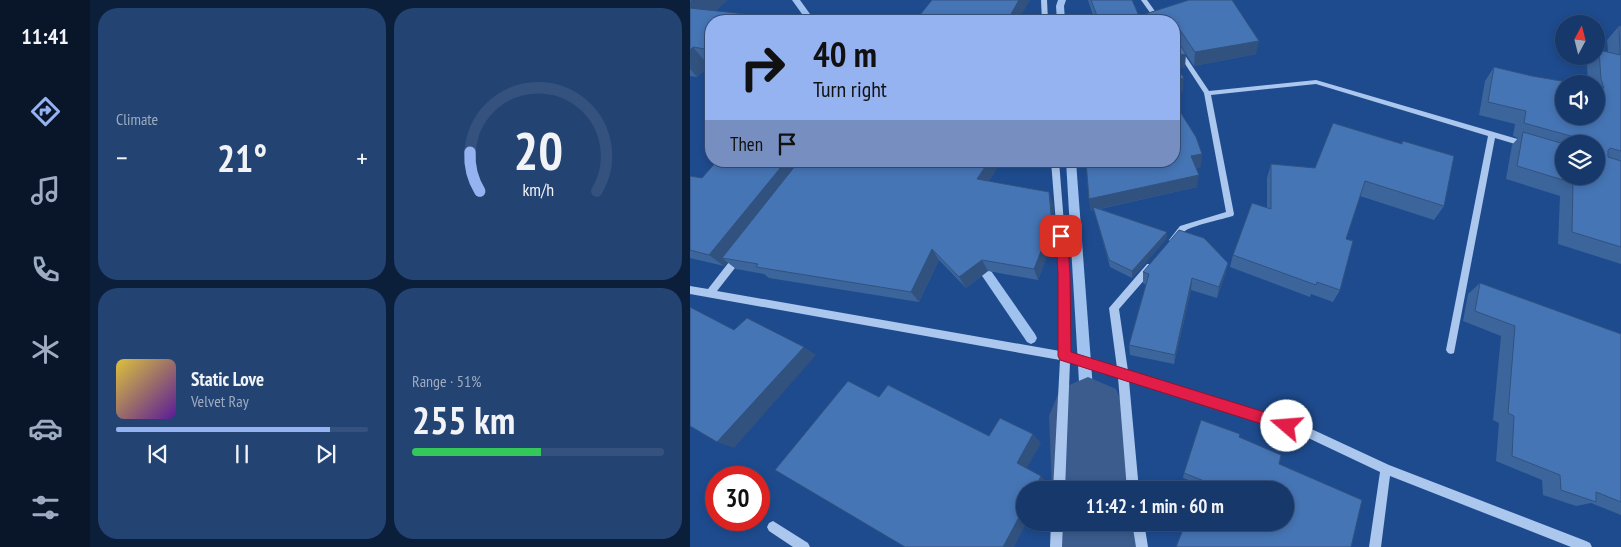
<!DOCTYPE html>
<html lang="en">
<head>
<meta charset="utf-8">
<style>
  :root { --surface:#16386a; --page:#234372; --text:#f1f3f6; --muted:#9eacc1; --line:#35527e; --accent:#95b2f1 }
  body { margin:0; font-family:"PT Sans Narrow",sans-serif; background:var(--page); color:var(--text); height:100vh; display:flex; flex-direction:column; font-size:19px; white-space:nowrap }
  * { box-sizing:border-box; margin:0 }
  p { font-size:16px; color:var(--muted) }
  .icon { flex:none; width:28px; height:28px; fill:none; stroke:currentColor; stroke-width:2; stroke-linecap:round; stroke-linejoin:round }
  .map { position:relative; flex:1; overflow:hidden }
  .sheet { display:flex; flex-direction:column; gap:8px; padding:8px; background:#0c1f3a; width:600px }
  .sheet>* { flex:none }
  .guide { position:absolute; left:15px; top:15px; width:475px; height:152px; border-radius:20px; box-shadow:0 2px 8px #0003,0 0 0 1px var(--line); background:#95b2f1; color:#111; overflow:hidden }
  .needle { width:32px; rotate:7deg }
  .buttons { position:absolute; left:865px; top:15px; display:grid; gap:10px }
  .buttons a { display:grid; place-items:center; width:50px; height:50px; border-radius:50%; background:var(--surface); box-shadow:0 2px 8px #0003,0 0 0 1px var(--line); font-size:25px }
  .speed { position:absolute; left:15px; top:466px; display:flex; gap:10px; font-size:25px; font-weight:700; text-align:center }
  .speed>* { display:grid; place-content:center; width:65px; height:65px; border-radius:50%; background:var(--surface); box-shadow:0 2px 8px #0003,0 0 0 1px var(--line); line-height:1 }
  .speed .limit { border:8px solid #d22; background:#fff; color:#111 }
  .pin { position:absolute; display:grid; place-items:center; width:42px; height:42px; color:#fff; margin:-21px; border-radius:10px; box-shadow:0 2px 8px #0006 }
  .me { position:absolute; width:55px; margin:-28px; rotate:288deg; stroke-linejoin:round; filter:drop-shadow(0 0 4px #0008) }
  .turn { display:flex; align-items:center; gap:18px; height:105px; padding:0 25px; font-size:22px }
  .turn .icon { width:65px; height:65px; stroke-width:2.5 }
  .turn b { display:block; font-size:35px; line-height:42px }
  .then { display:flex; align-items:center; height:48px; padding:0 25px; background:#0003; gap:10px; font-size:19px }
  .big { font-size:38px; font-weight:600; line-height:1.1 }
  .sheet .card { flex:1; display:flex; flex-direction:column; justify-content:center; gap:8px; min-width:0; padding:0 18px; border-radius:20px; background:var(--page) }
  .sheet .dial { align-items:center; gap:0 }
  .dial svg { height:130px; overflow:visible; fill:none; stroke:var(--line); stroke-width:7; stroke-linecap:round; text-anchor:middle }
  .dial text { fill:var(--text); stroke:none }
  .song { display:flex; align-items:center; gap:15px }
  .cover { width:60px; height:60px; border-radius:8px; background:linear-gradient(135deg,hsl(50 70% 55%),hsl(270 70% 35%)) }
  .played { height:5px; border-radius:2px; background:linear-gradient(90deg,var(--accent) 85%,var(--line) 85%) }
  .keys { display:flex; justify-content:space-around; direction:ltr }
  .heat { display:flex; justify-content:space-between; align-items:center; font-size:28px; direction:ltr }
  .charge { height:8px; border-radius:4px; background:linear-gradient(90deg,#34c759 51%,var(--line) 0) }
  .sheet .tiles { flex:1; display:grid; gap:8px; grid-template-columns:repeat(2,1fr) }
  .trip { position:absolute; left:326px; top:481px; width:278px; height:50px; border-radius:25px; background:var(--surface); box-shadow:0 2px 8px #0003,0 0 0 1px var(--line); font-weight:600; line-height:50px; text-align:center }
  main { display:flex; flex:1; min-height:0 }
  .dock { display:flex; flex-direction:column; width:90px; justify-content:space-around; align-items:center; background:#09162a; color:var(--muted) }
  .dock .icon { width:35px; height:35px }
  .dock .selected { color:var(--accent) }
  .dock b { font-size:22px; color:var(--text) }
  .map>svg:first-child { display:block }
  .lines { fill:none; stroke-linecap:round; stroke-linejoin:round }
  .stream { fill:#a0c2ee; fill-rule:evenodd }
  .river { fill:#3b5c8d; fill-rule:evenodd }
  .minor { fill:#acc7ed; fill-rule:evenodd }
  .wall { fill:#3c659c; fill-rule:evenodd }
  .shaded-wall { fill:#31527f }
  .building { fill:#4675b5; stroke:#31527f }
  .route { fill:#e11d48; stroke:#92132f }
</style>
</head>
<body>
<main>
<nav class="dock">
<b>11:41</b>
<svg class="icon selected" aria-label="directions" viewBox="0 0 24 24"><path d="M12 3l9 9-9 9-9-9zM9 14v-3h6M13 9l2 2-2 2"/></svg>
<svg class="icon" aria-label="music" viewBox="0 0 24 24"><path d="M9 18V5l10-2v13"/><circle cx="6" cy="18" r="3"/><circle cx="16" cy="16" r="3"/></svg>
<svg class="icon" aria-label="phone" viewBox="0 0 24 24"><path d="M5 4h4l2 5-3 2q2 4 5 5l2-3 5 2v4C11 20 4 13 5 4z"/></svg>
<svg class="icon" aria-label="climate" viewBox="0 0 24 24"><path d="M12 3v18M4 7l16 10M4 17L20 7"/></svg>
<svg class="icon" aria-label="car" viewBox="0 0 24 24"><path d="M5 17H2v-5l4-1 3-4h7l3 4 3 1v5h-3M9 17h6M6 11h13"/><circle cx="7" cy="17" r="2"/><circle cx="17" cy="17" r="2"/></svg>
<svg class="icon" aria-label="filters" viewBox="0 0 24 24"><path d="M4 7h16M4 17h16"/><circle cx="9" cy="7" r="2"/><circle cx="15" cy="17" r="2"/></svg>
</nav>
<section class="sheet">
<div class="tiles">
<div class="card"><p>Climate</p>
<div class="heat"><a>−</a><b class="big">21°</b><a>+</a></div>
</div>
<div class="card dial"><svg viewBox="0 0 100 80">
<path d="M14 69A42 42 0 1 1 86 69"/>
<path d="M14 69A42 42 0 0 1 8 45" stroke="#95b2f1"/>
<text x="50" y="56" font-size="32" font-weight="700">20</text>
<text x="50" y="72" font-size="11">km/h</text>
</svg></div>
<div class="card">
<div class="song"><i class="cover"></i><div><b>Static Love</b><p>Velvet Ray</p></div></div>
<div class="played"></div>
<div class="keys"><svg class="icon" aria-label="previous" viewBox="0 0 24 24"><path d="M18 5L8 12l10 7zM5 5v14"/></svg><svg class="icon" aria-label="pause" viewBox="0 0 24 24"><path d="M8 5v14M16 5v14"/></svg><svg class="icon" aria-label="next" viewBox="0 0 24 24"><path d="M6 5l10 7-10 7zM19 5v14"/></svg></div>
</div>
<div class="card"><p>Range · 51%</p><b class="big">255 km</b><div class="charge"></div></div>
</div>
</section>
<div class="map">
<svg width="931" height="547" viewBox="0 0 931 547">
  <rect width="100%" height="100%" fill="#1e4b8e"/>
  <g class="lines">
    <g class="stream">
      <path d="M102,0H110L125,21H117Z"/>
      <path d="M368,0H376L374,6L375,21H367L366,6Z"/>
      <path d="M376,161H386L405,416L403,421L398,423L393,421L391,416Z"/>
      <path d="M288,256L292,258L345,334L347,338L345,342L341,344L337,342L284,264L282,261L284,258Z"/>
    </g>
    <g class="river">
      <path d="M398,377L426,389L437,416L446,490H362L359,416L370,389Z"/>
      <path d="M364,522H450L454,547H366Z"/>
    </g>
    <g class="minor">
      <path d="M351,0H357L358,21H352Z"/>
      <path d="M451,0H457L472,21H466Z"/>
      <path d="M484,41L486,42L519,91L626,80L838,142V146L835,147L805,138L764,353L761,354L758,353L756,350L798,136L626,84L521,95L544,214L543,216C533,219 501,226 495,231C489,236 489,244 480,242L479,240L490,226L536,212L514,93L484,47Z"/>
      <path d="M361,161H369L378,274L380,353L427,368L419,308L457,264H463L464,267L463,270L429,309L438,371L615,426L699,465L896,541L900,543L902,547H881L700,476L691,547H679L690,472L614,436L439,381L449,490H437L428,377L380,362L375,490H363L370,360L0,294V286L18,289L46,253H52L53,256L52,259L27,291L370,351V274Z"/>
      <path d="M83,521L118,543L120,547H103L79,531L77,527L79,523Z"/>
      <path d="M361,522H373L372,547H360Z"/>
      <path d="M442,522H454L458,547H446Z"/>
    </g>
  </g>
  <g class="wall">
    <path d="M0,0L26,11L109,20L110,21H21V66H19L7,77L0,76Z"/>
    <path d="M398,0H442L449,16L499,0L566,54L504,66L487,41L495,67L487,69L493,92L484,94V21H405Z"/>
    <path d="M929,26H931V264L868,244L870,196L816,179L822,145L828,138L823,136L825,124L789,115L795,81L804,67L906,116V84H898L897,64L904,56H906V53L909,50L918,52L917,40ZM874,144H906L874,176Z"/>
    <path d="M713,141L754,206L744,220L670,196L656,239L650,290L643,302L621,294L620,297L540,267L543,255L577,208V178L581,164L625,168L711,143Z"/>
    <path d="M27,161H311L299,181L363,204L365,235L348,280L298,271L276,288L249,260L229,302L79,278L74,274L46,269L37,262L34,266L0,258V176L12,178Z"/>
    <path d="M396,161L511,167L506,168L507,187L410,209L477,232L476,239L442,278L420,267L404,210L401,211L399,199Z"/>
    <path d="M538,263L535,275L527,298L501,290L484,364L440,355L439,345L456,285L453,283V272Z"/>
    <path d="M790,283L931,334V515L901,503L886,506L853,495L852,480L806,461L809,423L803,420L811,336L773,321L778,294Z"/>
    <path d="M549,437L589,464L512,485L493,478L494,473Z"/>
  </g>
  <g class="shaded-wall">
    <path d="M2,0H38L9,26L0,15V2Z"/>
    <path d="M329,0H340L328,21H317Z"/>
    <path d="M569,41L566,54L504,66L505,52Z"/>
    <path d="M3,47L19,66L7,77L0,69V50Z"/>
    <path d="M496,54L495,67L484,70V56Z"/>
    <path d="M494,78L493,92L484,94V81Z"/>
    <path d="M512,154L511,167L500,169L501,156Z"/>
    <path d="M96,161H116L32,258L37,262L34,266L19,255Z"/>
    <path d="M299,161H311L293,191L287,179Z"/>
    <path d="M509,175L507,187L404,210L403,207L404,210L401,211L399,199Z"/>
    <path d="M359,192L363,204L365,235L348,280L344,269Z"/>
    <path d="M477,232L476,239L442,278V271Z"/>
    <path d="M242,249L249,260L229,302L221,292Z"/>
    <path d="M292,260L298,271L276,288L269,277Z"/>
    <path d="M538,263L535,275L527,298L529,287Z"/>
    <path d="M502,278L501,290L484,364L485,355Z"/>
    <path d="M114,347L126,355L44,448L27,442Z"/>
    <path d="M343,434L351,443L335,471L327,463Z"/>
    <path d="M351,476L358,483L355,490H344Z"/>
    <path d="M335,506V522H337L324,547H313Z"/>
  </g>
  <g class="building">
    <path d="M242,0H329L317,21H225Z"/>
    <path d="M401,0H442L449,16L499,0H542L569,41L505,52L488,27L484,26V21H409Z"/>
    <path d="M0,8L109,20L108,21H21V50L3,47L0,50Z"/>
    <path d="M929,26H931V151L920,148L918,150V157L931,161V247L882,232L883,183L827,166L833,132L874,144V176H906V144H888V138L834,123L836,111L798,102L804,67L842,76L889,84H874V116H906V86L914,88L911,79L909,50L930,55Z"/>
    <path d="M484,36L496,54L484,56Z"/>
    <path d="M484,64L494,78L484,81Z"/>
    <path d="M484,102L506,137L512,154L501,156L509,175L399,199L396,161H484Z"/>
    <path d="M643,123L712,144L713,141L764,156L754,206L675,181L656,239L663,241L650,290L627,282L626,285L543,255L562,203L581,209V164L625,168Z"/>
    <path d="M27,161H96L19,255L0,250V176L12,178Z"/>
    <path d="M109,161H299L287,179L359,192L362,224L344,269L292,260L269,277L242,249L221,292L66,267L68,264L32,258Z"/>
    <path d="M403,207L477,232L442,271L419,260Z"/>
    <path d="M489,230L514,238L538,263L529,287L502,278L485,355L439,345L459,274L453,272Z"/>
    <path d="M790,283L931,334V502L906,492V502L871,490L870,475L822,456L824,416L818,413L825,326L785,311Z"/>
    <path d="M0,307L44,330L57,318L114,347L27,442L0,426Z"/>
    <path d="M158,381L189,397L198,385L299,436L310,418L343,434L327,463L351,476L344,490H335V506L313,547H215L85,470Z"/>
    <path d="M511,420L550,434L549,437L591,455L589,464L672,500L661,547H486L496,522H595V490H510L514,481L494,473Z"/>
  </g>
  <path class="route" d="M371,232L377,236L380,274L381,352L597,419L602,421L604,426L602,430L597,432L370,360L368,356V274L366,236Z"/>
</svg>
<div class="buttons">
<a><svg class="needle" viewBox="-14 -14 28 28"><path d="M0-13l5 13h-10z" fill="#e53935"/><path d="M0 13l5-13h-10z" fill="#9eacc1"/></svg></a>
<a><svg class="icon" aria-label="sound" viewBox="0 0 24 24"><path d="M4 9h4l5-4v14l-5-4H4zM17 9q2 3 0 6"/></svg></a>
<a><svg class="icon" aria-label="layers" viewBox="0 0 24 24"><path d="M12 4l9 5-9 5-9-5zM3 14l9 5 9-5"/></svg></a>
</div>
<div class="speed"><div class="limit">30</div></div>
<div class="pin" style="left:371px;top:236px;background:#d93025"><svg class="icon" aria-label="arrive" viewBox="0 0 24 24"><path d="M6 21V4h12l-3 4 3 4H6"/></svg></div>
<svg class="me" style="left:597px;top:426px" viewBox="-20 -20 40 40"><circle r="19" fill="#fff"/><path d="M0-13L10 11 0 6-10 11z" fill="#e11d48"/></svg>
<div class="trip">11:42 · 1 min · 60 m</div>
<div class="guide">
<div class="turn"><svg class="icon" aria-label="right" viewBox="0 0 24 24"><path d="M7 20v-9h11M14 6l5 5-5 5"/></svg><div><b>40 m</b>Turn right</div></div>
<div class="then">Then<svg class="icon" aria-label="arrive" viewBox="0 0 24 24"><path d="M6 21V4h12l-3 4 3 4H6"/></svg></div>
</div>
</div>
</main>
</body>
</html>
